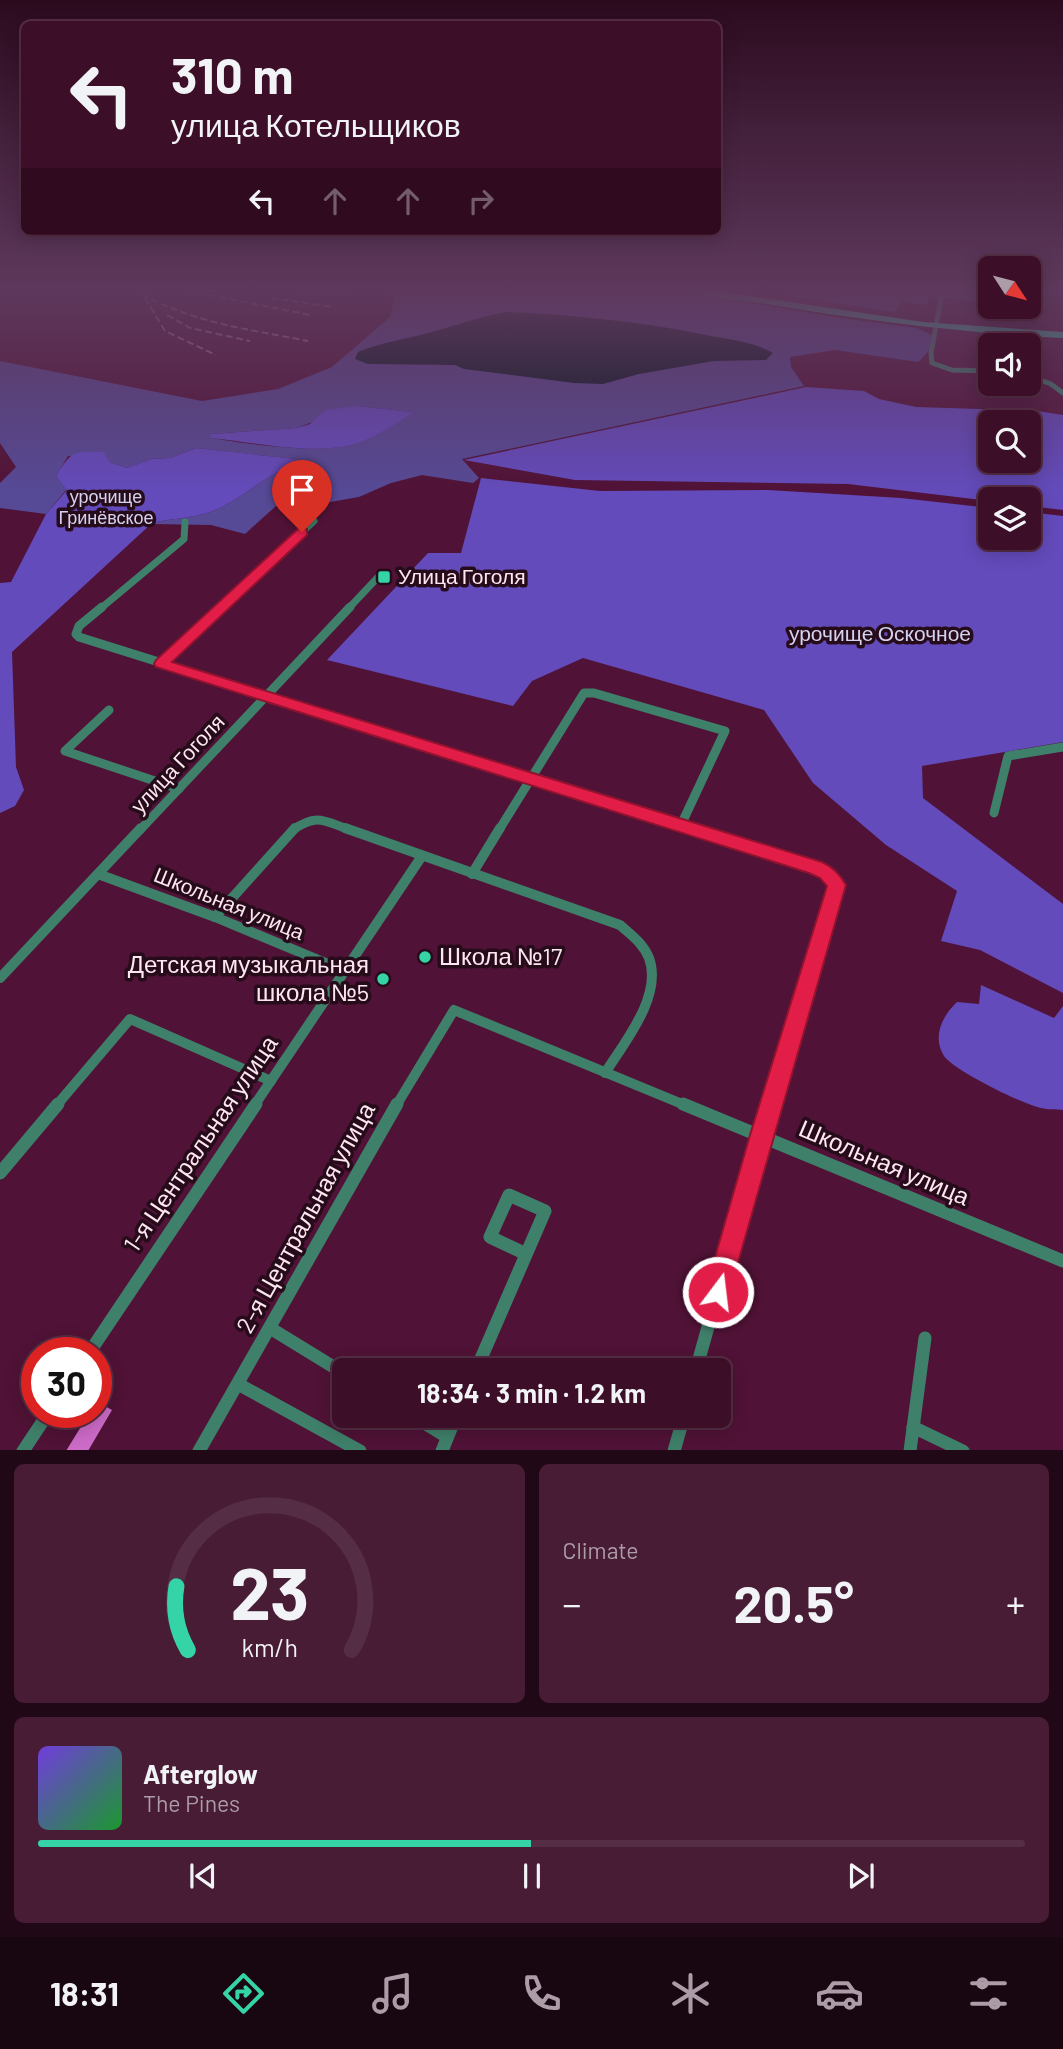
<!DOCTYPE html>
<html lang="en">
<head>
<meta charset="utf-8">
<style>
  :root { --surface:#3c0e28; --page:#471c34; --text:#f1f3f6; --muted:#ac9ca8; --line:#552e45; --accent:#35d4a7 }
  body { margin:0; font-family:Barlow,sans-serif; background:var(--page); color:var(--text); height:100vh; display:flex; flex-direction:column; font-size:26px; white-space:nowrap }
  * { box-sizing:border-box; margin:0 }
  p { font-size:23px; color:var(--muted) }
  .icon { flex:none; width:38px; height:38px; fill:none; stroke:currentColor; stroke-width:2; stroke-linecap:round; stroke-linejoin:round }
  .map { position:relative; height:1450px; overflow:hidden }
  .side { display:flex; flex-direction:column; gap:14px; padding:14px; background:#210816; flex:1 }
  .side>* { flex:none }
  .hud { position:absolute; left:21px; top:21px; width:700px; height:214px; border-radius:10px; box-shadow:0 4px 18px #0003,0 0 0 2px var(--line); background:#3c0e28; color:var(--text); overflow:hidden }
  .needle { width:46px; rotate:126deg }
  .controls { position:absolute; left:978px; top:256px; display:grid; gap:14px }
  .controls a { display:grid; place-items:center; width:63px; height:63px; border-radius:10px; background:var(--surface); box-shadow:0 4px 18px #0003,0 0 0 2px var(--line); font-size:35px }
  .speed { position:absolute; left:21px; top:1337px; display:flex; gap:14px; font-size:35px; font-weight:700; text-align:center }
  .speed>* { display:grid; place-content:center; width:91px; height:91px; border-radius:50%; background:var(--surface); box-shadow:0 4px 18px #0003,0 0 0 2px var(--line); line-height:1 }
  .speed .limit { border:10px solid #d22; background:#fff; color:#111 }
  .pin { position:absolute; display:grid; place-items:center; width:60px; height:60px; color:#fff; margin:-72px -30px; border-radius:50% 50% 50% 0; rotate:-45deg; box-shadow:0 0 7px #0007 }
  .pin .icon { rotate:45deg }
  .me { position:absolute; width:77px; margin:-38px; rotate:15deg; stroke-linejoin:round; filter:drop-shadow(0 0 5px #0008) }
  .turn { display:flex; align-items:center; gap:24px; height:147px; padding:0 35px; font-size:32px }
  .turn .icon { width:91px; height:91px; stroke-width:2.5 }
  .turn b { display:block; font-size:49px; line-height:60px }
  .lanes { display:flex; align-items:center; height:66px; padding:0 35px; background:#0003; justify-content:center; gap:35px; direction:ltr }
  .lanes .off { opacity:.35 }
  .big { font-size:52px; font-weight:700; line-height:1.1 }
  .side .tile { flex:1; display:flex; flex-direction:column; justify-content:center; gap:10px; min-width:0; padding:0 24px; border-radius:10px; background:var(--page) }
  .side .dial { align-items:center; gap:0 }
  .dial svg { height:182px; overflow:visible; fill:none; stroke:var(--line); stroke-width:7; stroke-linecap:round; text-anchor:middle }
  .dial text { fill:var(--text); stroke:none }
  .song { display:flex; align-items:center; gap:21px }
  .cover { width:84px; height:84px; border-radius:10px; background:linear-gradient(135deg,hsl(260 70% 55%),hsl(130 70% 35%)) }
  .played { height:7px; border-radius:4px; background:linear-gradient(90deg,var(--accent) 50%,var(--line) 50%) }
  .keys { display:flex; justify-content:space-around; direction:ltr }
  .heat { display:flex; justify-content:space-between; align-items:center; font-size:38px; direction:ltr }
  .side .tiles { flex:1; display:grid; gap:14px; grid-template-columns:1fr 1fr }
  .tile:last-child { grid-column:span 2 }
  .trip { position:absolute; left:332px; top:1358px; width:399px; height:70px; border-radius:10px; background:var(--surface); box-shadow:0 4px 18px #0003,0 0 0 2px var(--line); font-weight:700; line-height:70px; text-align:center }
  .tab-bar { display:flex; height:112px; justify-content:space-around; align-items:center; background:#180610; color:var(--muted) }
  .tab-bar .icon { width:49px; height:49px }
  .tab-bar .current { color:var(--accent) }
  .tab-bar b { font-size:32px; color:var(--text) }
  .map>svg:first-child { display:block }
  .green { fill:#564995; fill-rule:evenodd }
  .forest { fill:#634bbb; fill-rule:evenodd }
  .water { fill:#021720 }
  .building { fill:#cc6bc8 }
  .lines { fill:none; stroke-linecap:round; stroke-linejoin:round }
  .minor-far4 { stroke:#3f806a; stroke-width:5 }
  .minor-far3 { stroke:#3f806a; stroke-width:7 }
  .minor-far2 { stroke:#3f806a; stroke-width:9 }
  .minor-far1 { stroke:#3f806a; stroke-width:10 }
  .minor { stroke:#3f806a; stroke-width:13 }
  .primary { fill:#32d2a5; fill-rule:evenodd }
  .rail { stroke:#a57a92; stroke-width:2; stroke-dasharray:7 3.5; stroke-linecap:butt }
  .route { fill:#e11d48; stroke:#92132f; stroke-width:2 }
  .poi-dot { fill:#35d4a7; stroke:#260c1a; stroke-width:2.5 }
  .labels { text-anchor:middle; stroke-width:7; stroke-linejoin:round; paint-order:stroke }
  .far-park-label { font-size:18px; fill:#d4d2ef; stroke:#260c1a }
  .poi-label { font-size:21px; fill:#fee6f1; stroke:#260c1a; text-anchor:start }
  .park-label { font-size:21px; fill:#d4d2ef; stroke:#260c1a }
  .street-label { font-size:21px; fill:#fee6f1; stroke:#260c1a }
  .near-poi-label { font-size:24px; fill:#fee6f1; stroke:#260c1a; text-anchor:start }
  .near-street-label { font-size:24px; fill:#fee6f1; stroke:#260c1a }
</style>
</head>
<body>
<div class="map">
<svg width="1063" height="1451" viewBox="0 0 1063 1451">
  <rect width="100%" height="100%" fill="#501236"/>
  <g class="green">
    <path d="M359,289H668L834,317L917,328L932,335C934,346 926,355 918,362L835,350L790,357L791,367L804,386L462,459L479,478L473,483L422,475L391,483L359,497L313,505L276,506L245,534L211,525L151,524C167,518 191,519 210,512C237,503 259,479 286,469L295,459L196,448L170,458L151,459L127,468L110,462L68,456L56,476L67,489L46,514L0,508V483L16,467L0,443V361L202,401L278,389L332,367L390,317L396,293ZM357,406L412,412C392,426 365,444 340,447C306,452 246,444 212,438V434L296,428Z"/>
    <path d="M779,289H990V303L931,296L926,305L902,301L895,312L790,296Z"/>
  </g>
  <g class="forest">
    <path d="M806,387L864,391L879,399L916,407L1037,411L1063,415V510L1029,506V499H990V501L848,484L575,480L464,460ZM990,422H1029V460H990Z"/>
    <path d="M357,406L413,412C393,426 366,444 341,447C302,453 251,442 211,438L212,434L296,428L310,424L325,410Z"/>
    <path d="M196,448L296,459L286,469C259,479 237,503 210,512C191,519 167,518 151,524L12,652L16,767L24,790L15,806L0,813V583L11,582L46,514L67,490L56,476C71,451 74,451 103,452L110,462L127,468L151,459L170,458Z"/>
    <path d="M481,478L600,491L768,490L901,498L990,508V537H1029V512L1063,516V742L922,766L923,798L1063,904V993L980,950L941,941L957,891L886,845L813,783L764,710L583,658L532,681L513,706L327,660L428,553H461Z"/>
    <path d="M981,985L1054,1018L1063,1006V1110C1056,1109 1048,1110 1041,1108C1024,1105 953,1070 944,1056C932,1037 942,1016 957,1002L979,1004Z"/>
  </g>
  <path class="water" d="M507,312C576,315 644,322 711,336C732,340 754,342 773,353L766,360L714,361L639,374L603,384L574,383L464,369L455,365L368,364L355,359L358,352C382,342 407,339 432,332C458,325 481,316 507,312Z"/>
  <path class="building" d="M96,1401L112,1410L88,1451H66L90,1412H96Z"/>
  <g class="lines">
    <g class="minor-far4">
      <path d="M941,299L931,353L932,363L952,370L990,371"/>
      <path d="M1029,376L1051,384L1063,393"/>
    </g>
    <g class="minor-far3">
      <path d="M100,609L184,539L185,522"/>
      <path d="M221,609L314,521"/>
      <path d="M348,609L381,574"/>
    </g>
    <g class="minor-far2">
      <path d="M102,607L79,626L76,634L79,637L694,830"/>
      <path d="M162,664L223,607"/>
      <path d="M109,710L65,751L179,789"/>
      <path d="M994,813L1008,756L1063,747"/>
      <path d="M140,830L350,607"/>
      <path d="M293,830C317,813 324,821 350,830"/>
      <path d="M499,830L584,693H594L725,731L681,825"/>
    </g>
    <g class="minor-far1">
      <path d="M345,828L620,925C631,935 643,943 649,958C663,996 624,1043 605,1073"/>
      <path d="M688,828L815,868L833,878L836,891L770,1106"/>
      <path d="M98,874L215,917L345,971"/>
      <path d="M472,874L500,828"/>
      <path d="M215,917L295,828"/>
      <path d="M0,978L141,828"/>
      <path d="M56,1106L130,1019L271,1081"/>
      <path d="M254,1106L422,856"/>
      <path d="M396,1106L454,1010L687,1106"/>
    </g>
    <g class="minor">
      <path d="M683,1104L1063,1261"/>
      <path d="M0,1173L58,1104"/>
      <path d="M270,1328L345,1374"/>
      <path d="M89,1353L256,1104"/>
      <path d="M476,1370L545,1211L509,1195L490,1237L526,1254"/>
      <path d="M696,1370L770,1104"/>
      <path d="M238,1384L360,1451"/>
      <path d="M413,1416L447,1437"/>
      <path d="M913,1427L963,1451"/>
      <path d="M23,1451L49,1412"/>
      <path d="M199,1451L397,1104"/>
      <path d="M442,1451L456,1416"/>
      <path d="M674,1451L684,1416"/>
      <path d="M910,1451L925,1338"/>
    </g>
    <path class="primary" d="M687,289H703L923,322L1063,332V338C961,333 861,320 760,303C740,300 704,298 687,289Z"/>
    <g class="rail">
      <path d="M133,289C187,322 247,329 308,341"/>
      <path d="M179,289L310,315"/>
      <path d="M296,289L350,296"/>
      <path d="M145,298L165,331L216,355"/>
      <path d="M271,298L333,307"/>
      <path d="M167,315L190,328L250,341"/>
    </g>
  </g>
  <linearGradient id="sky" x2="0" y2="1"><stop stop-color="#2c0a1e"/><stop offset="0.59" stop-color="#5e395d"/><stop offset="1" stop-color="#5e395d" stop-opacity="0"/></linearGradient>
  <rect width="1063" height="492" fill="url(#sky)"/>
  <path class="route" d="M302,528L307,529V535L172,662L822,862C833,867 840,874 846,885L727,1301L718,1304L709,1301L705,1292L750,1135L827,886L820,878L809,873L156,667L154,664L156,660L298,529Z"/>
  <g class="poi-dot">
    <rect x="377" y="570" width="14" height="14" rx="3.5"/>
    <circle cx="425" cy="957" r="7"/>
    <circle cx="383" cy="979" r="7"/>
  </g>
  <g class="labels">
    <g class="far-park-label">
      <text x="106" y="503">урочище<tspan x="106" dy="21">Гринёвское</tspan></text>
    </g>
    <g class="poi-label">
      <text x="398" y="584">Улица Гоголя</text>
    </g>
    <g class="park-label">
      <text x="880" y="641">урочище Оскочное</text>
    </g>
    <g class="street-label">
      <text transform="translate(178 764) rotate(-47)" y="7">улица Гоголя</text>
      <text transform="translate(229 904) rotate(22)" y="7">Школьная улица</text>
    </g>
    <g class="near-poi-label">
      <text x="439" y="965">Школа №17</text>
      <text x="369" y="973" text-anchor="end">Детская музыкальная<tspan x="369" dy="28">школа №5</tspan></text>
    </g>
    <g class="near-street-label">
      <text transform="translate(201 1144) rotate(-56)" y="8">1-я Центральная улица</text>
      <text transform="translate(884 1163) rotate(23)" y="8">Школьная улица</text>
      <text transform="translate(306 1218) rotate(-61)" y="8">2-я Центральная улица</text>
    </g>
  </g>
</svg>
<div class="controls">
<a><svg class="needle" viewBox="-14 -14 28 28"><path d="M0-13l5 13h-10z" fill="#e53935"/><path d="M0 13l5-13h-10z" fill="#ac9ca8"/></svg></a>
<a><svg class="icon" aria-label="sound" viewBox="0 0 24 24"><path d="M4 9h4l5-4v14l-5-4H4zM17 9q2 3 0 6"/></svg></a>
<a><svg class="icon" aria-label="search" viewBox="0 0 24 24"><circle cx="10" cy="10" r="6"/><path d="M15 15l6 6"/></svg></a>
<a><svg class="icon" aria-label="layers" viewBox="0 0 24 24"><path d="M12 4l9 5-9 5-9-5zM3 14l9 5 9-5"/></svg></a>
</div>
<div class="speed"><div class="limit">30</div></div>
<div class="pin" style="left:302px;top:532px;background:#d93025"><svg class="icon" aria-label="arrive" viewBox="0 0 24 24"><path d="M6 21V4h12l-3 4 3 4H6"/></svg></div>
<svg class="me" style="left:718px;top:1292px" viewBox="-20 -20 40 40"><circle r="17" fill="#e11d48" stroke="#fff" stroke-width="3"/><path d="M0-11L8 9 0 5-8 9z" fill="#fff"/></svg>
<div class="trip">18:34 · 3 min · 1.2 km</div>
<div class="hud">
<div class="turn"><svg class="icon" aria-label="left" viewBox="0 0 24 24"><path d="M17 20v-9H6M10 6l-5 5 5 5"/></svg><div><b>310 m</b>улица Котельщиков</div></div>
<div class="lanes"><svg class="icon" aria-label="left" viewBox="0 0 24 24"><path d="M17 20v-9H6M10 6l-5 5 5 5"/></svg><svg class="icon off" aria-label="ahead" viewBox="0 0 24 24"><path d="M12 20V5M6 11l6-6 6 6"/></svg><svg class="icon off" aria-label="ahead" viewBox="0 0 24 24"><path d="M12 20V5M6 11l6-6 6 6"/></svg><svg class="icon off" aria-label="right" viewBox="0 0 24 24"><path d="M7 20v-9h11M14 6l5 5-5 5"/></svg></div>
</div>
</div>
<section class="side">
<div class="tiles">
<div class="tile dial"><svg viewBox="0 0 100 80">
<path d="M14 69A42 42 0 1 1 86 69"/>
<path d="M14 69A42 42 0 0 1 9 41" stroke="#35d4a7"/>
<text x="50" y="56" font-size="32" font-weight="700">23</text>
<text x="50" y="72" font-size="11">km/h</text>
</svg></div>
<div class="tile"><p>Climate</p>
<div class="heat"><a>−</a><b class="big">20.5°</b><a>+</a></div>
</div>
<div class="tile">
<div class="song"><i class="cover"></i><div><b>Afterglow</b><p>The Pines</p></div></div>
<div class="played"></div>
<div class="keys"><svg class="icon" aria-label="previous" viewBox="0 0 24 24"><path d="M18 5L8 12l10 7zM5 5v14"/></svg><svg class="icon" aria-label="pause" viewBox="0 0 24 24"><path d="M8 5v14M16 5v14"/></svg><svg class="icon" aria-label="next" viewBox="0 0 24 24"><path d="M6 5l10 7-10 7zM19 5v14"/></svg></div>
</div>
</div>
</section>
<nav class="tab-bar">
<b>18:31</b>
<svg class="icon current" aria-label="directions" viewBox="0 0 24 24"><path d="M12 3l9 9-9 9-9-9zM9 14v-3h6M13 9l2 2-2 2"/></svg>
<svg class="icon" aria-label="music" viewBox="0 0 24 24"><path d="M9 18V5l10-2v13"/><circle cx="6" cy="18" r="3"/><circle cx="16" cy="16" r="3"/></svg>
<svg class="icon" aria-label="phone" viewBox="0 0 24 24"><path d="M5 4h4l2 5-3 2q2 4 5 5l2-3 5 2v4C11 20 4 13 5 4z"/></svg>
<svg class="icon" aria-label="climate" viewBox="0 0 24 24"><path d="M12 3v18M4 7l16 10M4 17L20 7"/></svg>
<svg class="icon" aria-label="car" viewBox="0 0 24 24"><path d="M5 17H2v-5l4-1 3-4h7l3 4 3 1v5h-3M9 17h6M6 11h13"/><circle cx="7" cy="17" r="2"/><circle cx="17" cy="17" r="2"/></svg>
<svg class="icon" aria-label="filters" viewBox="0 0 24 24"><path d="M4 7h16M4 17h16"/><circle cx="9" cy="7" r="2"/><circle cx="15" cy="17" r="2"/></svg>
</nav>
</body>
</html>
